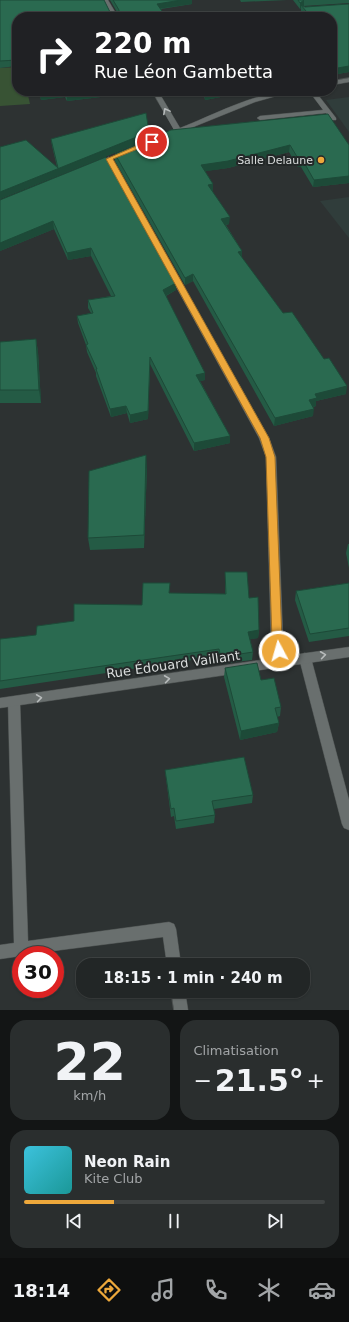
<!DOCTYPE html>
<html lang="fr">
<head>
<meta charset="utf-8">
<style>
  :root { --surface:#222626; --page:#2a2e2e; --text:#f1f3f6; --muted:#a2a5a7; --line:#3f4343; --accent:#eda83b }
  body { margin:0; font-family:"DejaVu Sans",sans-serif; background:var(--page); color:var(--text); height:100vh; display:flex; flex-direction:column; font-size:15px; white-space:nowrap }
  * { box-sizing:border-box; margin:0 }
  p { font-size:13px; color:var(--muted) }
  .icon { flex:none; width:22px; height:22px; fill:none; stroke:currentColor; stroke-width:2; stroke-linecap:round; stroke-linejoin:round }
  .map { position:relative; height:1010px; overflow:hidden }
  .panel { display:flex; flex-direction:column; gap:10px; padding:10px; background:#131515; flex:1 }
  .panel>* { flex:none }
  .top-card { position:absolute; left:12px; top:12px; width:325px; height:84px; border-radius:16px; box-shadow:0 1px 3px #0004,0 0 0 1px var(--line); background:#202124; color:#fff; overflow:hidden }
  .speed { position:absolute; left:12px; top:946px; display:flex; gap:8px; font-size:20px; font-weight:700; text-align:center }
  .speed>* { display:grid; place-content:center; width:52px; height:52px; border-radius:50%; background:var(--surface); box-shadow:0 1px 3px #0004,0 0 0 1px var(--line); line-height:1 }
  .speed .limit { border:6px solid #d22; background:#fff; color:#111 }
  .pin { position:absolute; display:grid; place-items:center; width:34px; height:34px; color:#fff; margin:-17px; border:2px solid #fff; border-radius:50%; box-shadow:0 1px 4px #0007 }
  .me { position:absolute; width:44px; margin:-22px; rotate:354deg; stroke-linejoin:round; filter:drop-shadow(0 0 3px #0008) }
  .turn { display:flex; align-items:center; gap:14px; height:84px; padding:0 16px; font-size:18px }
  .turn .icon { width:52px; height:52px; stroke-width:2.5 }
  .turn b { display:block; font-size:28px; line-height:34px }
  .big { font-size:30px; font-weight:800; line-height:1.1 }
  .panel .tile { flex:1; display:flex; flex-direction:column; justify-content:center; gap:6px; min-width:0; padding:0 14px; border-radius:16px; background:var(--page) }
  .panel .dial { align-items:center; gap:0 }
  .dial b { font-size:52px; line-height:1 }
  .song { display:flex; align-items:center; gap:12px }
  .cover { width:48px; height:48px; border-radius:6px; background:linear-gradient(135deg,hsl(190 70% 55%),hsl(180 70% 35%)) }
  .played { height:4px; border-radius:2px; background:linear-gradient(90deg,var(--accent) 30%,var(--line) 30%) }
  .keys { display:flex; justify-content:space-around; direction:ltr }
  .heat { display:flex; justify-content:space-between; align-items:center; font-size:22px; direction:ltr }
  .panel .tiles { flex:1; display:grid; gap:10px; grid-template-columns:1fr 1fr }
  .tile:last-child { grid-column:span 2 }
  .trip { position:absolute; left:76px; top:958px; width:234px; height:40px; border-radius:16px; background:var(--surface); box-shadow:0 1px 3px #0004,0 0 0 1px var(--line); font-weight:800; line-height:40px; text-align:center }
  .menu { display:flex; height:64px; justify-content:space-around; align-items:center; background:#0e0f0f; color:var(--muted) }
  .menu .icon { width:28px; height:28px }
  .menu .selected { color:var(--accent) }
  .menu b { font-size:18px; color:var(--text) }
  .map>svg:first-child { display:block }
  .built { fill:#303d3b }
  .green { fill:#385334 }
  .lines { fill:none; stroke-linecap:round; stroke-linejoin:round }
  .service-casing { stroke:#4c5150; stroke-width:1 }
  .minor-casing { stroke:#4c5150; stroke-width:1 }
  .service { fill:#696f6e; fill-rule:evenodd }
  .minor { fill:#696f6e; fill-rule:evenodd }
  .wall { fill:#245b45 }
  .shaded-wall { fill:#1d4a38 }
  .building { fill:#2a6a50; stroke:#1d4a38 }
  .oneway { stroke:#b8bcbc }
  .route { fill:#eda83b; stroke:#9a6d26 }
  .poi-dot { fill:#eda83b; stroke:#232828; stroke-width:1.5 }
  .labels { text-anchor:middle; stroke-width:4; stroke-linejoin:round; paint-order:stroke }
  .far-poi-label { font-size:11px; fill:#dadddd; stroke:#232828; text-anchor:end }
  .street-label { font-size:13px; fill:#dadddd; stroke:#232828 }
</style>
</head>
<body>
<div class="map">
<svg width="349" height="1010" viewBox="0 0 349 1010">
  <rect width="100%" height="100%" fill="#2d3232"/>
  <g class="built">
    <path d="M349,97V132L326,100Z"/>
    <path d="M349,197V238L320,201Z"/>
  </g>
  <path class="green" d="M17,67V91H27L30,104L0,106V68Z"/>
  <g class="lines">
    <g class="service-casing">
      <g id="service">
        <path d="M309,91H315L336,118V120H332L326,113L260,120L257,118L260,116L323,110Z"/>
        <path d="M305,653L309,655L311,658L349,800V830L344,828L342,824L299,658L301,655Z"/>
        <path d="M14,697L18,698L20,702L28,941L169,922L174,924L176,929L181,965H167L163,937L21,955V956L0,959V945L14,943L8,702L10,698Z"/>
        <path d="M171,991H185L188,1010H174Z"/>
      </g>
    </g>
    <g class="minor-casing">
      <g id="minor">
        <path d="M102,0H108L118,17H112Z"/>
        <path d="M349,78V82L332,85V81Z"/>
        <path d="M152,91H158L180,128C214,115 257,91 294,91L255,102L171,136L168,134L174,130Z"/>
        <path d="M109,157L112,159L269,438L276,457L283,640L285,656L349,647V657L0,708V698L274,658L271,640L266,457L259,438L106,159Z"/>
      </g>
    </g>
    <use href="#service" class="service"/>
    <use href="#minor" class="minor"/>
  </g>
  <g class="wall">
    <path d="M0,0L117,12L110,0H192V4L161,9L166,17H17V66L0,68Z"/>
    <path d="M240,0H287L241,2Z"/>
    <path d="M293,0H349V3L303,6L305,7L349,4V72L332,75V17H306L301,11V8L300,9Z"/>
    <path d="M39,91H151L67,101L65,97L41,100Z"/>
    <path d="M203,91H252L205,100Z"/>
    <path d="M171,130L349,145V183L313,187L301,167H298L289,152L228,168L205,171L213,184V191H212L229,224L226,225L242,251V258L283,313L346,394L316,401V406L313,407V416L274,426L193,281L185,285L115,161V154Z"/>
    <path d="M149,132V139L0,199V147L57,167L52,146L51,139Z"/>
    <path d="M106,157L176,290L166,296L205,380L200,381L230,436V443L194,451L150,364L148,419L130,423L127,413L111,417L96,376V373L87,352L86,345L78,323L77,316L91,313L88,308V300L111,296L91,256L68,260L54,229L0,251V200Z"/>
    <path d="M36,339L38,352L41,403H0V342Z"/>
    <path d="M147,467L144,548L90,550L88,538Z"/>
    <path d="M348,544H349V568L346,553Z"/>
    <path d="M225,572L249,598L259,630L258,638L250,639L253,652L252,660L221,664L219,656L0,689V639L36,635L74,621L142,605L170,593L225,594Z"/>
    <path d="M349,583V636L309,642L295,600L296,591Z"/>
    <path d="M225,668L261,680L281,707L280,716L277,717L279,723L277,732L240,740L224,677Z"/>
    <path d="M165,770L253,795L252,803L214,809L215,815L214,823L176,829L174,816L171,817L166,778Z"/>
  </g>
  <g class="shaded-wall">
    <path d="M181,0H192V4L157,9V4Z"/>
    <path d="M304,0V6L303,7L301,5V8L300,9V3Z"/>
    <path d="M349,66V72L332,75V69Z"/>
    <path d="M61,91H64L65,97L41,100L40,94Z"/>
    <path d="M97,91H151L67,101V94Z"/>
    <path d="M220,91H252L205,100V94Z"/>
    <path d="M149,132V139L0,199V192Z"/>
    <path d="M290,145L289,152L228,168L201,172V165Z"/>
    <path d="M302,159L301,167H298L299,160Z"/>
    <path d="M349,176V183L313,187L314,180Z"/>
    <path d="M213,184V191L207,192L208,185Z"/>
    <path d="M230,217L229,224L221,226V219Z"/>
    <path d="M53,221L54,229L0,251V243Z"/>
    <path d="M91,248V256L68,260L67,253Z"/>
    <path d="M242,251V258L238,252Z"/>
    <path d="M193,274V281L185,285V278Z"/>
    <path d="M176,283V290L163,297V290Z"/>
    <path d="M36,339L38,352L41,403L39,390Z"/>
    <path d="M150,357L148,419L130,423V415Z"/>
    <path d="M205,373V380L196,382V375Z"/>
    <path d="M347,386L346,394L316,401V406L308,408L309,400L315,394Z"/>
    <path d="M126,406L127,413L111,417L110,409Z"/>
    <path d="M314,409L313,416L274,426L275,418Z"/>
    <path d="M230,436V443L194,451V443Z"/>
    <path d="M146,455L147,467L144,548V535Z"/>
    <path d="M259,630L258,638L247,640L248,632Z"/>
    <path d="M279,723L277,732L240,740L241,731Z"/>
  </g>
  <g class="building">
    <path d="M0,0H104L110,12H119V10L113,0H181L157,4L166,17H17V60L0,61Z"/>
    <path d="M298,0H304L300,3Z"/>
    <path d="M349,4V66L332,69V17H311L301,5L305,7Z"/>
    <path d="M39,91H61L40,94Z"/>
    <path d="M65,91H97L67,94Z"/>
    <path d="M205,91H220L205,94Z"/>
    <path d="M146,113L149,132L0,192V147L26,140L58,168L51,139Z"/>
    <path d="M328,114L349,145V176L314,180L302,159L299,160L290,145L228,161L201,165L213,184L208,185L230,217L221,219L242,251L238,252L283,313L292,312L324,359L329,358L347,386L315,394L317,398L309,400L314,409L275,418L193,274L185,278L115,154L171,130Z"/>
    <path d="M106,157L176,283L163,290L205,373L196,375L230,436L194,443L150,357L148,411L130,415L126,406L110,409L96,369H97L86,345L88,344L77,316L93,313L88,300L115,296L91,248L67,253L53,221L0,243V200Z"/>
    <path d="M36,339L39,390H0V342Z"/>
    <path d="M146,455L144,535L88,538L89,471Z"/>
    <path d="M225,572H247L249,598L258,597L259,630L248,632L253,652L221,657L219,649L0,681V639L36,635L37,626L74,621V604L142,605L143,583H170L169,593L226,594Z"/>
    <path d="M349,583V628L310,634L296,591Z"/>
    <path d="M257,663L261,680L274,678L281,707L275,708L279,723L241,731L225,668Z"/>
    <path d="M244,757L253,795L212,801L215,815L176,821L174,808L171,809L165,770Z"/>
  </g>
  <defs><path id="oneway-chevron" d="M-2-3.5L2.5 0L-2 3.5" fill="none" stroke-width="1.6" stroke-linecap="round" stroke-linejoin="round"/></defs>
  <g class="oneway">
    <use href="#oneway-chevron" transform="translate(166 111) rotate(-118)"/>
    <use href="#oneway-chevron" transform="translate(323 655) rotate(-8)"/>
    <use href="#oneway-chevron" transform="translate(167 679) rotate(-8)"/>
    <use href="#oneway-chevron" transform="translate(39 698) rotate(-8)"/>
  </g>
  <path class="route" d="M150,140L155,142L113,159L269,438L275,457L282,640L284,651L282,654L279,656L275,654L272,640L266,457L260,438L106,159Z"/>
  <circle class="poi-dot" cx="321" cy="160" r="4"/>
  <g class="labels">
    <g class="far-poi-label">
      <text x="313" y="164">Salle Delaune</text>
    </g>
    <g class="street-label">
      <text transform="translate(173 664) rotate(-8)" y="5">Rue Édouard Vaillant</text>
    </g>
  </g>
</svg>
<div class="speed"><div class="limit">30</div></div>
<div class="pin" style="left:152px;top:142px;background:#d93025"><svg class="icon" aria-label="arrive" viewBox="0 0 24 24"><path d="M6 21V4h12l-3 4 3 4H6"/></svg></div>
<svg class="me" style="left:279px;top:651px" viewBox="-20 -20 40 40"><circle r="17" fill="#eda83b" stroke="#fff" stroke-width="3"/><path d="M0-11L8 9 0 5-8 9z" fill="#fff"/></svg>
<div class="trip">18:15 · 1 min · 240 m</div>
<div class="top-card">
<div class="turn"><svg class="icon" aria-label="right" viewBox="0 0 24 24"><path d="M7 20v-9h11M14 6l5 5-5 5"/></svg><div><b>220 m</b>Rue Léon Gambetta</div></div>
</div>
</div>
<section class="panel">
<div class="tiles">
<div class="tile dial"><b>22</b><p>km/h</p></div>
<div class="tile"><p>Climatisation</p>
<div class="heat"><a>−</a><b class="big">21.5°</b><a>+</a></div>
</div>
<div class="tile">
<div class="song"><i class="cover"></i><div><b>Neon Rain</b><p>Kite Club</p></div></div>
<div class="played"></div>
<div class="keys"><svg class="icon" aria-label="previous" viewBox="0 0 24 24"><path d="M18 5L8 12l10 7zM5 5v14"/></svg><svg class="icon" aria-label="pause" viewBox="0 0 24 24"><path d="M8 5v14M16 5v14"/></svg><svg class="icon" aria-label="next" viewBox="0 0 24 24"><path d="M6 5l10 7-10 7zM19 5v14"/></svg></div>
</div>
</div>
</section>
<nav class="menu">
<b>18:14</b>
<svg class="icon selected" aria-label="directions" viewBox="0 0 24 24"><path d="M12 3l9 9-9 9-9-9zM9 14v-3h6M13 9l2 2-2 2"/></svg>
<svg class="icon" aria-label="music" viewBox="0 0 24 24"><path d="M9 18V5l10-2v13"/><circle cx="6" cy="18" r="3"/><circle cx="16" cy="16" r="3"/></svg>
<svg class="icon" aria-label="phone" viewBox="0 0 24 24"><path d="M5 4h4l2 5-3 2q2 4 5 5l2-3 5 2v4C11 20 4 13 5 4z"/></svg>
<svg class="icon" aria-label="climate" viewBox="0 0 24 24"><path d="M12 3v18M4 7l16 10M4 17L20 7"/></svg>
<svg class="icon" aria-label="car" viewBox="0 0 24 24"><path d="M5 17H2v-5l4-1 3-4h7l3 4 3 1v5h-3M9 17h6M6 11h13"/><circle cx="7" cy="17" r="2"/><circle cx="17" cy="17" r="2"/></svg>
</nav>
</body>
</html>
